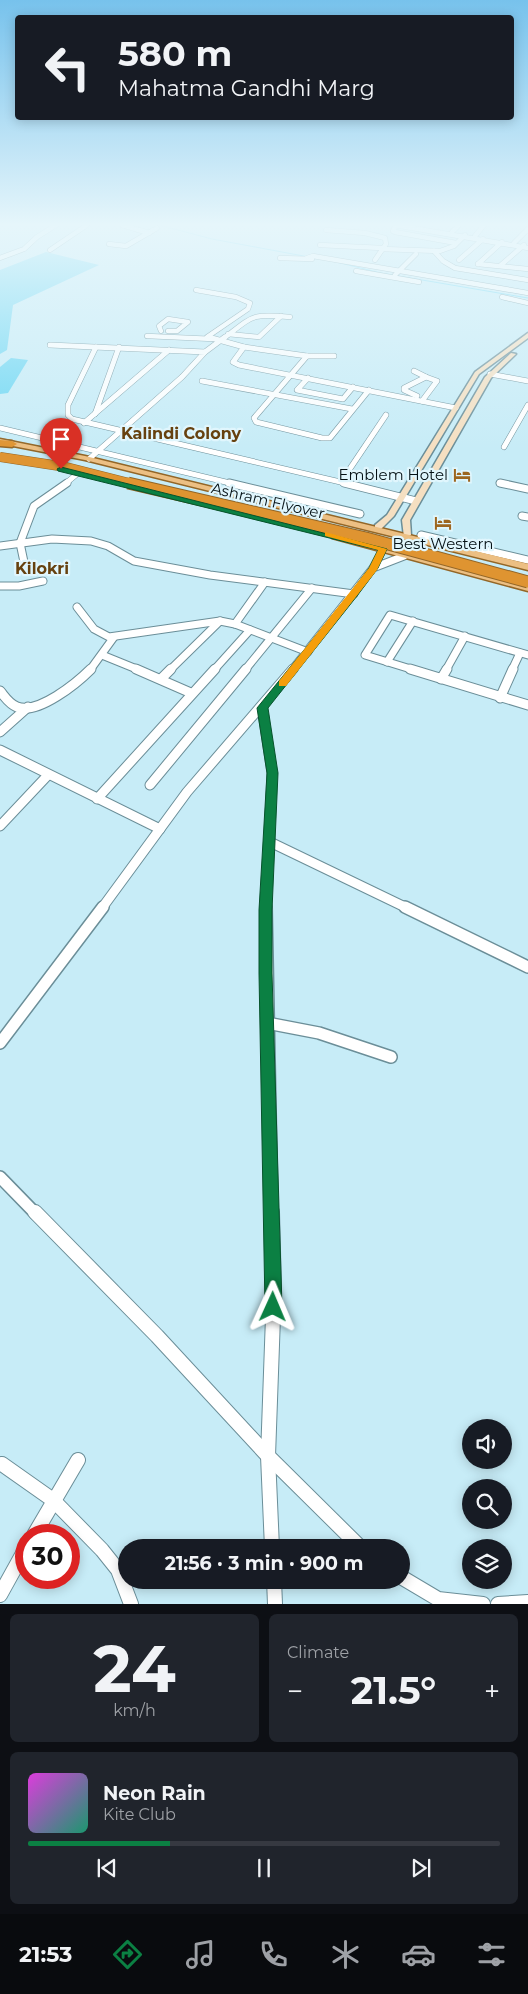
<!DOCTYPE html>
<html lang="en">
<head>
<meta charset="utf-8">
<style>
  :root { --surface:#171b24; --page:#20242c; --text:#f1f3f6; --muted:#9ea1a6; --line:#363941; --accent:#0b8043 }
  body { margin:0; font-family:Montserrat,sans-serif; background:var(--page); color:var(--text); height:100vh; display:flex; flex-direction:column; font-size:19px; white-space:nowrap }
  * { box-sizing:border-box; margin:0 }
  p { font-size:16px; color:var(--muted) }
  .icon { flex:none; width:28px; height:28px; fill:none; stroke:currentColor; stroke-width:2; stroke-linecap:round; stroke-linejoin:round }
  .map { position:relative; height:1604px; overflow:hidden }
  .panel { display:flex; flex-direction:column; gap:10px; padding:10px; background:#0d0f14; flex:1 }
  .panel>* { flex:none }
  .hud { position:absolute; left:15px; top:15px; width:499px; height:105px; border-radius:5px; box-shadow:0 2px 12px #0003; background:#171b24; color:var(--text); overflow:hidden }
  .tools { position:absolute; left:462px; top:1419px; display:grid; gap:10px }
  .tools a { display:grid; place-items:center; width:50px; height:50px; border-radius:50%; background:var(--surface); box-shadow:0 2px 12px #0003; font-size:25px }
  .speed { position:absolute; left:15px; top:1524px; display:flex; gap:10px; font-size:25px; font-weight:700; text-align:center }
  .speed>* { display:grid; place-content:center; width:65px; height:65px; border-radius:50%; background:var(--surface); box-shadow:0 2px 12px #0003; line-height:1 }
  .speed .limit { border:8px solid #d22; background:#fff; color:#111 }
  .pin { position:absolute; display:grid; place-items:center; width:42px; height:42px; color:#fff; margin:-51px -21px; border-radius:50% 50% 50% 0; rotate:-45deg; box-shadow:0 0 5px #0007 }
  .pin .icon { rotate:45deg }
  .me { position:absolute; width:55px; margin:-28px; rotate:1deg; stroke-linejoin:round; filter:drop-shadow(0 0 4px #0008) }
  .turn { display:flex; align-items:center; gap:18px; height:105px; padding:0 20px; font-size:22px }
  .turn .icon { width:65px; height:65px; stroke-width:2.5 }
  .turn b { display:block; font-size:35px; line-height:42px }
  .big { font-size:38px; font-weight:700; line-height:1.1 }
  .panel .card { flex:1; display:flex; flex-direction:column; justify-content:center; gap:8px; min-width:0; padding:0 18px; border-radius:8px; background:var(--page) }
  .panel .dial { align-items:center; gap:0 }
  .dial b { font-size:65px; line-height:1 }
  .song { display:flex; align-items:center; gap:15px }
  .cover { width:60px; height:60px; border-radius:8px; background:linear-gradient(135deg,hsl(300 70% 55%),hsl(160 70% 35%)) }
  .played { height:5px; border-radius:2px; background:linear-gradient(90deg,var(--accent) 30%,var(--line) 30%) }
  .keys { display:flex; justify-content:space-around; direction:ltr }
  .heat { display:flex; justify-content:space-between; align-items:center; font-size:28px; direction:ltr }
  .panel .tiles { flex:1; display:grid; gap:10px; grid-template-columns:1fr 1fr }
  .card:last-child { grid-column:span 2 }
  .trip { position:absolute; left:118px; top:1539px; width:292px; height:50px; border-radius:25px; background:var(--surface); box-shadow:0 2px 12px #0003; font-weight:700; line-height:50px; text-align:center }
  .tab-bar { display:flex; height:80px; justify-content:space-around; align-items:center; background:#090b0e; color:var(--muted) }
  .tab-bar .icon { width:35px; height:35px }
  .tab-bar .active { color:var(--accent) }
  .tab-bar b { font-size:22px; color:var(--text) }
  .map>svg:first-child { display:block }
  .water { fill:#6ed7f3 }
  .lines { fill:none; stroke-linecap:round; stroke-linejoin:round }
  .stream { stroke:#6ed7f3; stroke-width:1 }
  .street-far5-casing { stroke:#6b8e98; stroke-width:5.5 }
  .street-far4-casing { stroke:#6b8e98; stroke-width:6 }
  .street-far3-casing { stroke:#6b8e98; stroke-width:9 }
  .street-far2-casing { stroke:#6b8e98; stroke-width:11 }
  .street-far1-casing { stroke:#6b8e98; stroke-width:14 }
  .street-casing { stroke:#6b8e98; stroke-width:16 }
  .secondary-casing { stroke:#6b8e98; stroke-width:3 }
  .primary-casing { stroke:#936627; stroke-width:3 }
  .highway-casing { stroke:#936627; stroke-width:3 }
  .street-far5 { stroke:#fff; stroke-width:4.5 }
  .street-far4 { stroke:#fff; stroke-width:5 }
  .street-far3 { stroke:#fff; stroke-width:7 }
  .street-far2 { stroke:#fff; stroke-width:9 }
  .street-far1 { stroke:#fff; stroke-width:11 }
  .street { stroke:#fff; stroke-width:14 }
  .secondary { fill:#f5dfc1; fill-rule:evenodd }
  .primary { fill:#ecbf83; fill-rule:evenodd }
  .highway { fill:#df9431; fill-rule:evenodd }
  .highway-bridge-far1-casing { stroke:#936627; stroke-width:10; stroke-linecap:butt }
  .highway-bridge-casing { stroke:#936627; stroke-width:13; stroke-linecap:butt }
  .highway-bridge-far1 { stroke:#df9431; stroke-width:9 }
  .highway-bridge { stroke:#df9431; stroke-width:11 }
  .route { fill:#0b8043; stroke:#07532c }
  .slow { fill:#f59e0b }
  .labels { text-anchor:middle; stroke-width:4.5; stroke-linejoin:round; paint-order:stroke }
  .far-poi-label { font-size:15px; fill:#051115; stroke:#e0f6fd; text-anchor:end }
  .far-street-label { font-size:15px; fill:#051115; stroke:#e0f6fd }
  .far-neighbourhood-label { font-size:16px; font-weight:bold; fill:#66410f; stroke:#e0f6fd }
</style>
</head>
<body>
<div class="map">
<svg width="528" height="1604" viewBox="0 0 528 1604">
  <rect width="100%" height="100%" fill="#c7ecf7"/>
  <g class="water">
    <path d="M46,252L99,265L13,305L7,350L0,354V270Z"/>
    <path d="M11,358L28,360L8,393L0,394V367Z"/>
  </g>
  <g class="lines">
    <g class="stream">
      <path d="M159,225L212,239L309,257"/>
      <path d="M332,261L381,273L528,298"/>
    </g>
    <g class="street-far5-casing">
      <g id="street-far5">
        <path d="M122,225L149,233"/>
        <path d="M395,225L528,248"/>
        <path d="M396,225L393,231L395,232L456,243"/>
        <path d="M326,230L365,233L385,238L386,244L375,260"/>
        <path d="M452,232L459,225"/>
        <path d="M475,236L484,225"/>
        <path d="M514,243L528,229"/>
        <path d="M109,244L126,246L157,228"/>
        <path d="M320,245L382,248"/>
        <path d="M381,249L440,251L454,246L465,235"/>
        <path d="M50,250L87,225"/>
        <path d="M434,251L443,261L455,268L528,280"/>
        <path d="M0,258L24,249L37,237L56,225"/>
        <path d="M280,258L312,259"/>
        <path d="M307,258L313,256L528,293"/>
        <path d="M459,260L483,239"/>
        <path d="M478,264L528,269"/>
        <path d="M478,264L502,242"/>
        <path d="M501,265L524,245"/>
        <path d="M356,271L419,282"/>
        <path d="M395,275L416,254"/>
        <path d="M196,290L236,297L250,303L248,309L207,337"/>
        <path d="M502,297L528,303"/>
        <path d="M161,331L159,326L168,319L188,322L177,331H168"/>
        <path d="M228,334L259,337L281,316"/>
        <path d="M147,336L213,339"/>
        <path d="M223,339C253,316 251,313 290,317"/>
      </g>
    </g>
    <g class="street-far4-casing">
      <g id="street-far4">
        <path d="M208,337L244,347L233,362L239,365L456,408"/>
        <path d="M50,345L205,352L182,377L89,459"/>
        <path d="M96,347L68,405V415L72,419L349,484"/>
        <path d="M244,347L307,356L254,418L256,422L322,438H330L369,390"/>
        <path d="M205,352L225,337"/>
        <path d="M307,356H334"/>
        <path d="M414,371L426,377"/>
        <path d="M490,374L528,381"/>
        <path d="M308,378L297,390L343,399L353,387"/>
        <path d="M202,381L352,409"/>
        <path d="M417,396L404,390V388L426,377L437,381L422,401"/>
        <path d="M95,414L119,347"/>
        <path d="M84,423L169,350"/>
        <path d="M0,428L234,484"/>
        <path d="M504,447L528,405"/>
        <path d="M341,482L386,415"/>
        <path d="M500,483L505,484"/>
        <path d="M65,484L77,474"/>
      </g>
    </g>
    <g class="street-far3-casing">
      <g id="street-far3">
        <path d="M229,483L360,514"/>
        <path d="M344,483L416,501"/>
        <path d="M500,483L528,489"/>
        <path d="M522,516L528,517"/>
        <path d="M421,535L528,560"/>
        <path d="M0,546L52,539L91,541L108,546L134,561L210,575L354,594"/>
        <path d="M24,562L20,543L34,506L67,483"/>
        <path d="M373,568L404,556"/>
        <path d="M0,586H19L43,581"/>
        <path d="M77,607L94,629L109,637L220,621L235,624L308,652"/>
        <path d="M235,624L265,582"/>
        <path d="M102,655L139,670"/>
        <path d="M387,662L413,621"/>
        <path d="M90,670L114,637"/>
        <path d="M170,670L220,621"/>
        <path d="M214,670L250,630"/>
        <path d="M245,670L312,588"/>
        <path d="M292,670L373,568L383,549"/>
        <path d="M414,670L365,655L390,615L528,655"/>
        <path d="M446,670L465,636"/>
        <path d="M512,670L520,653"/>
      </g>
    </g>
    <g class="street-far2-casing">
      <g id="street-far2">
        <path d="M136,669L191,693"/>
        <path d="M410,669L528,705"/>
        <path d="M161,679L171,669"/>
        <path d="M441,679L447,669"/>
        <path d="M0,691C5,697 9,704 17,707C38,715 77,683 91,669"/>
        <path d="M500,698L513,669"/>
        <path d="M262,707L272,773L266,908"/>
        <path d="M0,732L28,707"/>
        <path d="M0,750L160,829"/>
        <path d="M150,785L246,669"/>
        <path d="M97,799L215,669"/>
        <path d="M0,826L48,775"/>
        <path d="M270,842L407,908"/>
        <path d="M102,908L187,792L293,669"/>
      </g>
    </g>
    <g class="street-far1-casing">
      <g id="street-far1">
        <path d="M266,907L272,1214"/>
        <path d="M405,907L528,967"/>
        <path d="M267,1023L319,1033L391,1057"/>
        <path d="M0,1043L103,907"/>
        <path d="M0,1177L36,1214"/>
      </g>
    </g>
    <g class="street-casing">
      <g id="street">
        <path d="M35,1212L157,1336L268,1456L361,1548"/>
        <path d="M2,1464L53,1500L102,1550L118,1570L131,1604"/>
        <path d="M34,1535L78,1460"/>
        <path d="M272,1548L268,1456L274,1289L272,1212"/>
        <path d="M401,1577L438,1599L483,1604"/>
        <path d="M274,1580L275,1604"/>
        <path d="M0,1595L26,1548"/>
        <path d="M498,1604L528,1602"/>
      </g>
    </g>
    <g class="secondary-casing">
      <g id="secondary">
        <path d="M528,333V338L479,374L394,516L381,529H375V525L387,515L475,372Z"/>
        <path d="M511,353L516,354L491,378L410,520L411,535L404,537L402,520L485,377Z"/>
      </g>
    </g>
    <g class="primary-casing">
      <g id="primary">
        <path d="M0,439L85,456L528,564V570L85,460L8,445L0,443Z"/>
        <path d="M335,533L528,585V591L332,538V534Z"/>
      </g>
    </g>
    <g class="highway-casing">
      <path id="highway" d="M0,440L12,441L17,444L12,447L0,446Z"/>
    </g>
    <use href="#street-far5" class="street-far5"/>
    <use href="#street-far4" class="street-far4"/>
    <use href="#street-far3" class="street-far3"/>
    <use href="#street-far2" class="street-far2"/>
    <use href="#street-far1" class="street-far1"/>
    <use href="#street" class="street"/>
    <use href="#secondary" class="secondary"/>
    <use href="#primary" class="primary"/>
    <use href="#highway" class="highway"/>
    <g class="highway-bridge-far1-casing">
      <path id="highway-bridge-far1" d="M0,457L66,467L133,484"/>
    </g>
    <g class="highway-bridge-casing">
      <path id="highway-bridge" d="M128,483L366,538L528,582"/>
    </g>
    <use href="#highway-bridge-far1" class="highway-bridge-far1"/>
    <use href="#highway-bridge" class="highway-bridge"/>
  </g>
  <linearGradient id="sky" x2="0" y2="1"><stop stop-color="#77c2ec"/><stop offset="0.5" stop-color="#e6f6fb"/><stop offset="1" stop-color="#e6f6fb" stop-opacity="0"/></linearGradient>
  <rect width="528" height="449" fill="url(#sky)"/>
  <path class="route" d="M61,467L387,549L378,568L357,596L268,708L278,773L272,910V973L282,1307L279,1313L273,1316L267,1313L265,1307L259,973V910L267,773L257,708L351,592L369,568L378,550L58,471L57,469Z"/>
  <path class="slow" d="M325,532L387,549L377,570L286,686H279V681L369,568L378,550L325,536Z"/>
  <defs>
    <g id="hotel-bare" transform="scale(1.35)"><path d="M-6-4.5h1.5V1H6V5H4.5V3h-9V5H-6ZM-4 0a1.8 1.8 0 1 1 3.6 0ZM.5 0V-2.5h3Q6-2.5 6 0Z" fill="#9c661f" stroke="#e0f6fd" stroke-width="2.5" paint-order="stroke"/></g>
  </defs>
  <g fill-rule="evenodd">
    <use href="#hotel-bare" x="462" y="475"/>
    <use href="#hotel-bare" x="443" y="523"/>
  </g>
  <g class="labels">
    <g class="far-poi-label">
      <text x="448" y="480">Emblem Hotel</text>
      <text x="443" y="549" text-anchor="middle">Best Western</text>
    </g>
    <g class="far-street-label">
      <text transform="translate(268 501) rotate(13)" y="5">Ashram Flyover</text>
    </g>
    <g class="far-neighbourhood-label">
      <text x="181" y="439">Kalindi Colony</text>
      <text x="42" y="574">Kilokri</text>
    </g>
  </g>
</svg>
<div class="tools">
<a><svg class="icon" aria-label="sound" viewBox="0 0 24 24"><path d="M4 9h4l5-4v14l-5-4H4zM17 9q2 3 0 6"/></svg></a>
<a><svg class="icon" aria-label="search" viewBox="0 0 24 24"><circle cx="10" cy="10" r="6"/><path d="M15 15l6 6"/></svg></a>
<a><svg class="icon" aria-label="layers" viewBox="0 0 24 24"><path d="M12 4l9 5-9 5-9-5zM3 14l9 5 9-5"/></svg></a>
</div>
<div class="speed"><div class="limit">30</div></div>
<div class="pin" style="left:61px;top:469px;background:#d93025"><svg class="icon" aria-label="arrive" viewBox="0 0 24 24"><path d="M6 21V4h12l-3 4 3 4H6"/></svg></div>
<svg class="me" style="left:273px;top:1307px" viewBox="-20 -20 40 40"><path d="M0-17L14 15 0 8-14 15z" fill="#0b8043" stroke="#fff" stroke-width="4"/></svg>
<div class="trip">21:56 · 3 min · 900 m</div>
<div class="hud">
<div class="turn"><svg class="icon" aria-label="left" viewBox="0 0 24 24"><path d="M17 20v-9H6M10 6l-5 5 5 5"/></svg><div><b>580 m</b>Mahatma Gandhi Marg</div></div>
</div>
</div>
<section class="panel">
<div class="tiles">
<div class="card dial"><b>24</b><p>km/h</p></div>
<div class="card"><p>Climate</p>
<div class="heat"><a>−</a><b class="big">21.5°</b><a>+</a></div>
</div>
<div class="card">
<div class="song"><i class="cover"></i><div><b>Neon Rain</b><p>Kite Club</p></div></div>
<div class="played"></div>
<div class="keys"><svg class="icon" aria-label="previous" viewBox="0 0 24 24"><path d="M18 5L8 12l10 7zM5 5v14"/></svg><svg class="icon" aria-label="pause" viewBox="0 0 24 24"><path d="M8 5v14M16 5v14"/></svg><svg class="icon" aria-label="next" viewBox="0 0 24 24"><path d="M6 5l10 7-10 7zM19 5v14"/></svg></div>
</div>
</div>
</section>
<nav class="tab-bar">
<b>21:53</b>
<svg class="icon active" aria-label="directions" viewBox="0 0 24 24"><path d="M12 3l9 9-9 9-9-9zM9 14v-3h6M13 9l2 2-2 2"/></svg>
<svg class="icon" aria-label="music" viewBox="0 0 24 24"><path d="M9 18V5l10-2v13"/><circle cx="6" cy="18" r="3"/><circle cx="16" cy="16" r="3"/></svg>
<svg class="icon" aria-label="phone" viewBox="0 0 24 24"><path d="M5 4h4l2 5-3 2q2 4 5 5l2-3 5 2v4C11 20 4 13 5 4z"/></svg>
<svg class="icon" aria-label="climate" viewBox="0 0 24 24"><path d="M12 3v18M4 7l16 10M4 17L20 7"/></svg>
<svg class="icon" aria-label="car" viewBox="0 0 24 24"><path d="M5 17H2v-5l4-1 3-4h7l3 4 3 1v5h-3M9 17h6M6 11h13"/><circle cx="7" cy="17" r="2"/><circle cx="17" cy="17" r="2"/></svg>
<svg class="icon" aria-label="filters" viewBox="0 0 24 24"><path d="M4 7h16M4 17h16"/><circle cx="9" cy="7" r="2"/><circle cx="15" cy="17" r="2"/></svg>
</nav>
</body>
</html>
